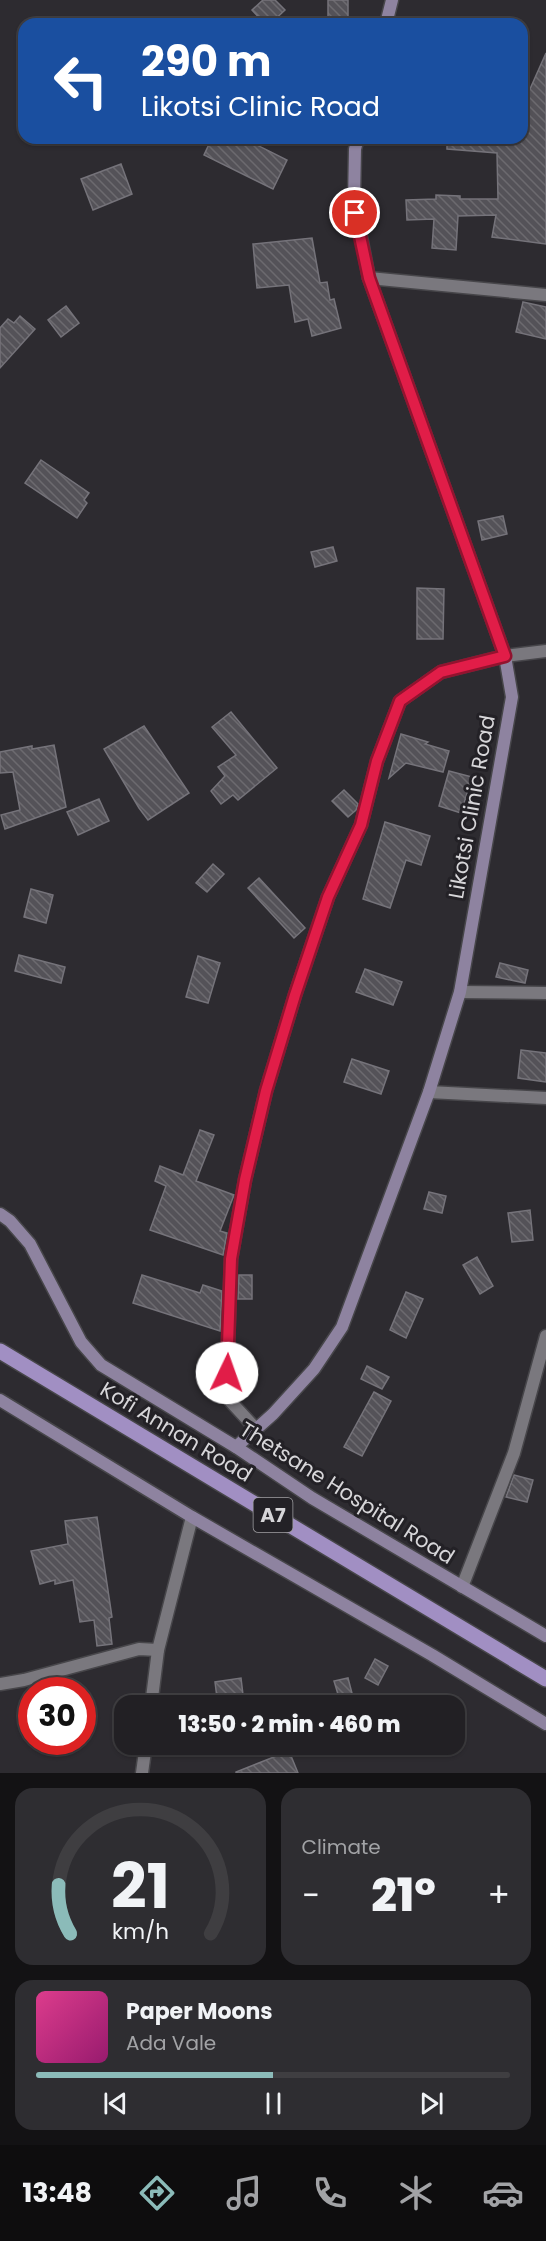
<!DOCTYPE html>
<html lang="en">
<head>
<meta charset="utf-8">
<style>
  :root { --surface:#222024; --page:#2e2d31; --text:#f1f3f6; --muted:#a2a3a6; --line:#3f3e41; --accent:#8bbbb9 }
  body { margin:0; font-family:Poppins,sans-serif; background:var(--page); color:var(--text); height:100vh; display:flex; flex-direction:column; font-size:22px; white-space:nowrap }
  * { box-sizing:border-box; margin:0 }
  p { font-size:20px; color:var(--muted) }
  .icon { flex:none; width:33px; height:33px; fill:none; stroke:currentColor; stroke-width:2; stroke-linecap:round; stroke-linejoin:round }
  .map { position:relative; height:1773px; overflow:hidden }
  .panel { display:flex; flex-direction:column; gap:15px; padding:15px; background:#131214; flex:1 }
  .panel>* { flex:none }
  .banner { position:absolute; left:18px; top:18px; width:510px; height:126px; border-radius:18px; box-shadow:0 2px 4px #0004,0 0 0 2px var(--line); background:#1a4fa0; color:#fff; overflow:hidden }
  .speed { position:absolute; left:18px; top:1677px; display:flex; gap:12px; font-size:30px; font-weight:700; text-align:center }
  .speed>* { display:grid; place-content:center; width:78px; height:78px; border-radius:50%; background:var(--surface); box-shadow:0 2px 4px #0004,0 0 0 2px var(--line); line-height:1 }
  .speed .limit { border:9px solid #d22; background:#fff; color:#111 }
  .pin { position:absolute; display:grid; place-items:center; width:51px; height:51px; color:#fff; margin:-26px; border:3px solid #fff; border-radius:50%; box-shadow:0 2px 6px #0007 }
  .me { position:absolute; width:66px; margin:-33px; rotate:3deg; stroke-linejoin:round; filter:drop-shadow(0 0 4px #0008) }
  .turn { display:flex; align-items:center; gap:21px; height:126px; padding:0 24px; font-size:27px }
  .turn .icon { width:78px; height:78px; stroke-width:2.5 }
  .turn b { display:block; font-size:42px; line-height:51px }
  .big { font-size:45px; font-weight:800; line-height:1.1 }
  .panel .widget { flex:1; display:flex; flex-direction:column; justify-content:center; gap:9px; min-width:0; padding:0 21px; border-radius:18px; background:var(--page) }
  .panel .dial { align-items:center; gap:0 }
  .dial svg { height:156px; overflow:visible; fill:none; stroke:var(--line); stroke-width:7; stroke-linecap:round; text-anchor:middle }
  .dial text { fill:var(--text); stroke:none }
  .song { display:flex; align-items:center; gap:18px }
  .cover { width:72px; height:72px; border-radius:9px; background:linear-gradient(135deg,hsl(330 70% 55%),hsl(320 70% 35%)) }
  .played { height:6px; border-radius:3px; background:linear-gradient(90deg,var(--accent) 50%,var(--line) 50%) }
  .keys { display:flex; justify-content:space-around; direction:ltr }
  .heat { display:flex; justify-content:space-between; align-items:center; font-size:33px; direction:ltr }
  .panel .tiles { flex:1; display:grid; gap:15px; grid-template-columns:1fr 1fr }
  .widget:last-child { grid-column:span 2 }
  .trip { position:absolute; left:114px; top:1695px; width:351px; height:60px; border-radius:18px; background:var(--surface); box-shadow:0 2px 4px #0004,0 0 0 2px var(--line); font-weight:800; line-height:60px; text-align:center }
  .tab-bar { display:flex; height:96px; justify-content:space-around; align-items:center; background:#0e0d0e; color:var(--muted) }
  .tab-bar .icon { width:42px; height:42px }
  .tab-bar .on { color:var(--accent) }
  .tab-bar b { font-size:27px; color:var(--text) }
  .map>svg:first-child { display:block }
  .building { fill:url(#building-back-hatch); stroke:#75737a; stroke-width:1.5 }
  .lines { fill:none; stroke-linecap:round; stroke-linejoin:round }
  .street-casing { stroke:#47464a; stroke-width:15 }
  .secondary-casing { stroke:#47464a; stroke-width:15 }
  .primary-casing { stroke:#47464a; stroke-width:18 }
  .street { stroke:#7a787e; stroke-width:12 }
  .secondary { stroke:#8e83a0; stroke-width:12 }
  .primary { stroke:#a18fc3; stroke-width:15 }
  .route-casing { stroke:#92132f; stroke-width:15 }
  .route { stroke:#e11d48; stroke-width:10 }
  .labels { text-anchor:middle; stroke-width:6; stroke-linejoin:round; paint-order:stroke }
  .shield { fill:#232126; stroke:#a1a0a3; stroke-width:1.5 }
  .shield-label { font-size:20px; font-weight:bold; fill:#d7d6d9 }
  .street-label { font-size:21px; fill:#d7d6d9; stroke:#232126 }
</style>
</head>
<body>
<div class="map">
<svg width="546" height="1773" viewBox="0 0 546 1773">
  <defs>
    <pattern id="building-back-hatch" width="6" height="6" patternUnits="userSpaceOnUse" patternTransform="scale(1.5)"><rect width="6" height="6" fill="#545258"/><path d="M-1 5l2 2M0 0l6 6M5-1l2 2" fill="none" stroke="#6c6a6f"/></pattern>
  </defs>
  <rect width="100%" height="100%" fill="#2d2b30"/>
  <g class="building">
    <path d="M263,0H275L285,10L270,24H265L252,10Z"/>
    <rect x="328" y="0" width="20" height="24"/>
    <path d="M546,53V244L492,237L496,215L458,216L456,250L432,248L434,219L407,220L406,200L436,199V195L460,196V199H498L497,153L447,149V138H522V107Z"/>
    <path d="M212,138H243L287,160L273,189L204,155Z"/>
    <path d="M121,164L132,194L93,210L81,179Z"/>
    <path d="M312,238L320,283L327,282L330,300L334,299L341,328L312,336L308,319L295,322L289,285L257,288L253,244Z"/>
    <path d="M523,302L546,307V339L516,332Z"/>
    <path d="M66,306L79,323L61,337L48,320Z"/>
    <path d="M20,316L35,329L0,368V328L8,319L14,323Z"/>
    <path d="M41,460L89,493L84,500L87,503L77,518L25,483Z"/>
    <path d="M503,516L507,534L482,540L478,521Z"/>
    <path d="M333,547L337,561L315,567L311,552Z"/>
    <path d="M417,588L444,589L443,639H417Z"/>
    <path d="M231,712L277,768L238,800L233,795L221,804L211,791L225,776L218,767L236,755L212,727Z"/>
    <path d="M144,726L189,793L148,820L139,808L104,749Z"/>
    <path d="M401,734L428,742L425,744L449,751L443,772L406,763L389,778Z"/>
    <path d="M54,745L66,807L5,829L1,815L20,810L13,772L0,773V752L32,746V749Z"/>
    <path d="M449,771L472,777L461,813L439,806Z"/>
    <path d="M344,790L358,804L356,810L348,817L332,801Z"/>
    <path d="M99,799L109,821L78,835L67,812Z"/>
    <path d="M385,822L430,836L421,865L406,860L390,908L363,899Z"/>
    <path d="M213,864L224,874L207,892L196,883Z"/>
    <path d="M259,878L305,928L294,938L248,888Z"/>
    <path d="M31,889L53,895L46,923L24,917Z"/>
    <path d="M19,955L65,967L61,983L15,971Z"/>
    <path d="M198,956L220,963L208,1003L186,997Z"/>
    <path d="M500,963L528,970L525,983L496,977Z"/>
    <path d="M365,969L402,982L393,1005L356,992Z"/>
    <path d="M521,1050L546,1053V1082L518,1078Z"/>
    <path d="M352,1059L389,1071L381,1094L344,1082Z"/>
    <path d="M200,1130L214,1135L196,1181L234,1195L220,1231L227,1233L223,1255L150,1230L166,1186L155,1181L160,1166L183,1175Z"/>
    <path d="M429,1192L446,1196L442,1213L424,1209Z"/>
    <path d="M530,1210L533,1240L512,1242L508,1213Z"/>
    <path d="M477,1257L493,1286L480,1294L463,1265Z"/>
    <path d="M142,1275L200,1293L203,1285L222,1291L220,1331L133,1303Z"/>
    <path d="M239,1275H252V1299H238Z"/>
    <path d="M406,1292L423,1299L406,1338L390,1330Z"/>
    <path d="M367,1366L389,1377L382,1389L361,1379Z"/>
    <path d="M374,1392L391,1401L362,1456L344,1447Z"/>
    <path d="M514,1475L533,1480L527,1502L506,1497Z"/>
    <path d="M97,1517L112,1617L109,1618L112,1644L97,1646L94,1620L80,1622L73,1580L55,1584V1580L40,1584L31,1551L68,1544L65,1521Z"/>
    <path d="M375,1659L388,1666L378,1685L365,1678Z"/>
    <path d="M241,1678L244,1703L218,1706L215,1682Z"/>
    <path d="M348,1678L354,1701L341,1704L334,1681Z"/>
    <path d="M289,1751L298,1773H236V1772Z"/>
  </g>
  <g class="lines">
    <g class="street-casing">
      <g id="street">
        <path d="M369,278L546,295"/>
        <path d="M460,992L546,993"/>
        <path d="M429,1092L546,1098"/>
        <path d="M256,1429L231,1402L227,1373L231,1259L245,1180L266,1091L295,995L328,897L361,825L377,761L400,701L441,672L505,656L546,651"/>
        <path d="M462,1587L514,1453L546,1336"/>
        <path d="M0,1684L24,1680L139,1649L158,1650"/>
        <path d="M151,1706L158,1650L192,1517"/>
        <path d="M142,1773L146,1744"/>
      </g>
    </g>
    <g class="secondary-casing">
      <g id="secondary">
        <path d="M386,24L392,0"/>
        <path d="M0,1214L10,1221L30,1244L81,1342L101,1365L236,1447L312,1498L546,1636"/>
        <path d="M0,1400L192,1517L432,1655L546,1724"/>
        <path d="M236,1447L273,1414L314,1369L342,1327L429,1092L460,992L512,697L505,656L369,278L354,201L355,149L358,138"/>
      </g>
    </g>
    <g class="primary-casing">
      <path id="primary" d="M0,1351L546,1679"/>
    </g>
    <use href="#street" class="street"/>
    <use href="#secondary" class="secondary"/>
    <use href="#primary" class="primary"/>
  </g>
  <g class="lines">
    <g class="route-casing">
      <path id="route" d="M227,1373L231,1259L245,1180L266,1091L295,995L328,897L361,825L377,761L400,701L441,672L505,656L369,278L355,213"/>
    </g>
    <use href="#route" class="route"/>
  </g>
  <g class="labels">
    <rect class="shield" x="253.5" y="1498" width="39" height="34" rx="4.5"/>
    <g class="shield-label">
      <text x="273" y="1522">A7</text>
    </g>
    <g class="street-label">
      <text transform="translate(472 807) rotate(-80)" y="7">Likotsi Clinic Road</text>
      <text transform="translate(176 1432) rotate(31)" y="7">Kofi Annan Road</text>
      <text transform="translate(347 1493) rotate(32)" y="7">Thetsane Hospital Road</text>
    </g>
  </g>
</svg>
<div class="speed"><div class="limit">30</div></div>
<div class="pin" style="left:355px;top:213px;background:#d93025"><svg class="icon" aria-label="arrive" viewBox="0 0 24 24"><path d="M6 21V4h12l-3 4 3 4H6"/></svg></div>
<svg class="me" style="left:227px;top:1373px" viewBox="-20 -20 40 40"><circle r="19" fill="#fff"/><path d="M0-13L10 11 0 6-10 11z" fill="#e11d48"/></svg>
<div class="trip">13:50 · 2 min · 460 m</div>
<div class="banner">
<div class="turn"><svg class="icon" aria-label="left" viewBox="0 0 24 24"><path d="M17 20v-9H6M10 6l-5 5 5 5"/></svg><div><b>290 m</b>Likotsi Clinic Road</div></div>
</div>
</div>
<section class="panel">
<div class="tiles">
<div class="widget dial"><svg viewBox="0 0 100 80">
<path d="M14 69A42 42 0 1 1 86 69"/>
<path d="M14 69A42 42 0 0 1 8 44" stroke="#8bbbb9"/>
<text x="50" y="56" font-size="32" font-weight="700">21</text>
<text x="50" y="72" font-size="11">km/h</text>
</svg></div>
<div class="widget"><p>Climate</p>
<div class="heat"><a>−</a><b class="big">21°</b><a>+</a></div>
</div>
<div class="widget">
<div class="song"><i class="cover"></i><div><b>Paper Moons</b><p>Ada Vale</p></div></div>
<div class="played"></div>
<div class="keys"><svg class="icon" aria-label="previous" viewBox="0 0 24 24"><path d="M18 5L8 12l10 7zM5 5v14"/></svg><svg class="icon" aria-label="pause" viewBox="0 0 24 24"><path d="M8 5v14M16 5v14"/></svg><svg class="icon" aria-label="next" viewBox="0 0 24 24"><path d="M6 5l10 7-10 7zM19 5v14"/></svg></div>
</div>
</div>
</section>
<nav class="tab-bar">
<b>13:48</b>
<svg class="icon on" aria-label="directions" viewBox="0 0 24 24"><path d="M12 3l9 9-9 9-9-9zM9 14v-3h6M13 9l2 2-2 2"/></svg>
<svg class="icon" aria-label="music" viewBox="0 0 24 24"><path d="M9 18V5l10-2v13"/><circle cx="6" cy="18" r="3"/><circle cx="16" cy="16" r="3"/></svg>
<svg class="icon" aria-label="phone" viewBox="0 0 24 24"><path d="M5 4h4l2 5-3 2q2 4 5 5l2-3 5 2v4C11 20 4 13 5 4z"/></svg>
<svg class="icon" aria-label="climate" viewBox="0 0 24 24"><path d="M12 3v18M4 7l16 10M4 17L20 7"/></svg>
<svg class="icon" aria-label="car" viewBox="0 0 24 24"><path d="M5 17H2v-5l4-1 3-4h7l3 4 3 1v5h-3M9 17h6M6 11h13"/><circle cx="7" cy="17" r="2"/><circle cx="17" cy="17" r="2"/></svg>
</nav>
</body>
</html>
